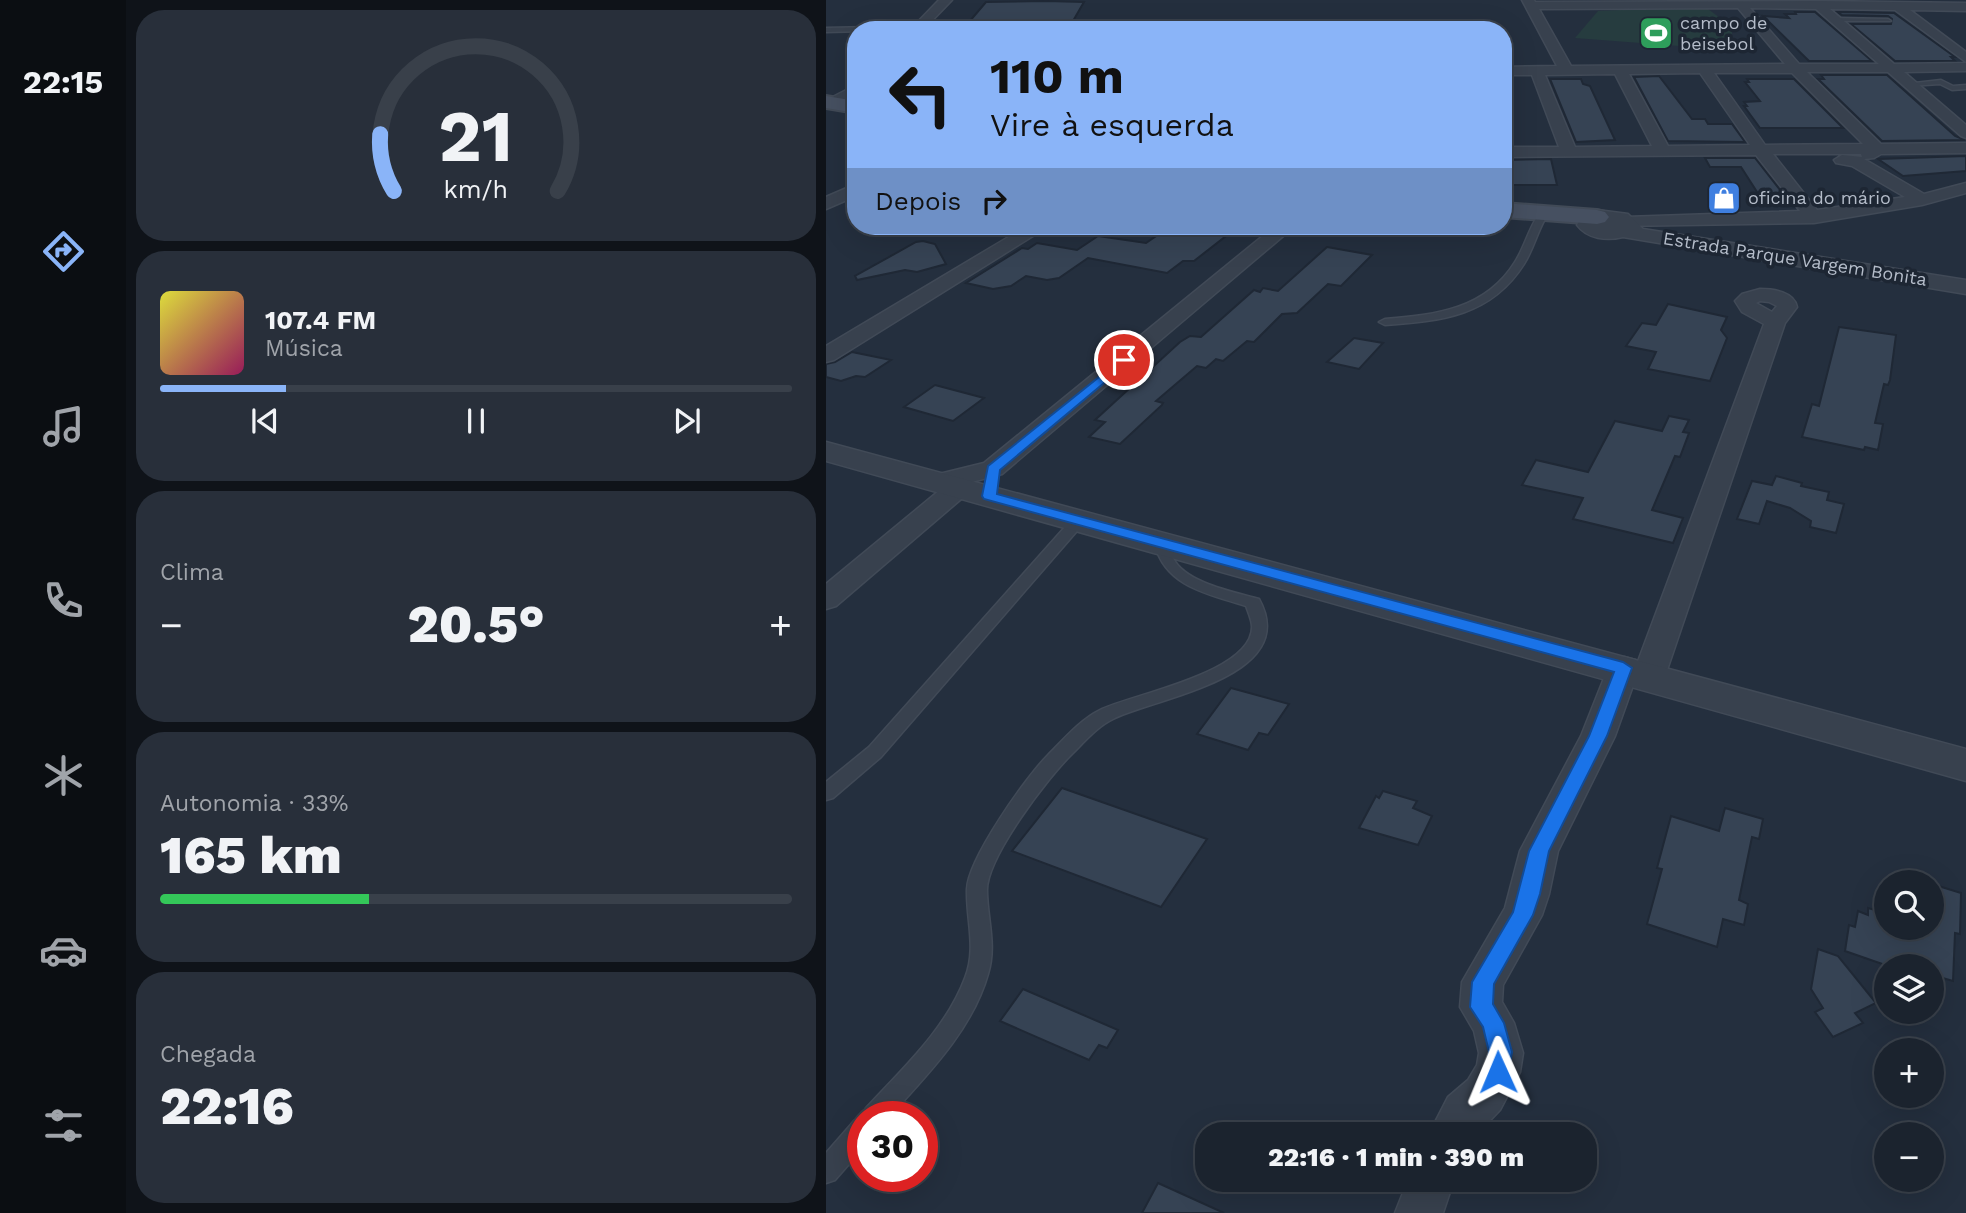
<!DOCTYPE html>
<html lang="pt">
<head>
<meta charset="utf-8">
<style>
  :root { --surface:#1b232e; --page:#282f3a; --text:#f1f3f6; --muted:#a0a4aa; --line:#39404a; --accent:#8ab4f8 }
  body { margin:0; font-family:"Work Sans",sans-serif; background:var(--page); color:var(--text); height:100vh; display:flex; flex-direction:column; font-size:26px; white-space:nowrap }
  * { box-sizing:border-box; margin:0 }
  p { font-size:23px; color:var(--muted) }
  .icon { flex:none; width:38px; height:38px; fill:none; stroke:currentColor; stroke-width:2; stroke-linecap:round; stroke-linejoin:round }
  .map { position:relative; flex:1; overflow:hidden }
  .panel { display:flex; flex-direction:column; gap:10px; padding:10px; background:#0f1319; width:700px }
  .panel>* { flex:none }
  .top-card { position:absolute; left:21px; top:21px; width:665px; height:214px; border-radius:28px; box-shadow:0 7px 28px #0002,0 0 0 2px var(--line); background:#8ab4f8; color:#111; overflow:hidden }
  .fabs { position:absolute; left:1048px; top:870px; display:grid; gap:14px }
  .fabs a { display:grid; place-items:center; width:70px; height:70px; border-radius:50%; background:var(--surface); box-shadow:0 7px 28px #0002,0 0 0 2px var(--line); font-size:35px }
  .speed { position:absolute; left:21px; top:1101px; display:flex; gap:14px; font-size:35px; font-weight:700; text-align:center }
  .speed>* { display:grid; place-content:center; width:91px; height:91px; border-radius:50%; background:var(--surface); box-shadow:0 7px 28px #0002,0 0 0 2px var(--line); line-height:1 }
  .speed .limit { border:10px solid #d22; background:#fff; color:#111 }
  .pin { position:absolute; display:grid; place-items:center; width:60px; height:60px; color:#fff; margin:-30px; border:4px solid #fff; border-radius:50%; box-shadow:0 2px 7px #0007 }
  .me { position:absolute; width:77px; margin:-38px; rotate:359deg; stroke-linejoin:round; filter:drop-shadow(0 0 5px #0008) }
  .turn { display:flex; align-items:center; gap:24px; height:147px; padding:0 28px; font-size:32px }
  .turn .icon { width:91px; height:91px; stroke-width:2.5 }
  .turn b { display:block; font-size:49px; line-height:60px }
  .then { display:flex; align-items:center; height:66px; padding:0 28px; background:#0003; gap:14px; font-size:26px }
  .big { font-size:52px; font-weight:800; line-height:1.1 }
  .panel .card { flex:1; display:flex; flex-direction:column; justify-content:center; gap:10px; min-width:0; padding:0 24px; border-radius:28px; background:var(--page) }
  .panel .dial { align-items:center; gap:0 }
  .dial svg { height:182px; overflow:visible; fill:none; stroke:var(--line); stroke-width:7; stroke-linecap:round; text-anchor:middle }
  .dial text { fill:var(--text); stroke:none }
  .song { display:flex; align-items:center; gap:21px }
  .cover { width:84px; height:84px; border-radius:10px; background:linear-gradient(135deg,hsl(60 70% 55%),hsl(330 70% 35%)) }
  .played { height:7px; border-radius:4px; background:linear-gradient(90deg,var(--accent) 20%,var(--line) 20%) }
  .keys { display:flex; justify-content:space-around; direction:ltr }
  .heat { display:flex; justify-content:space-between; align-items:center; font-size:38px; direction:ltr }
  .charge { height:10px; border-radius:5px; background:linear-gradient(90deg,#34c759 33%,var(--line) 0) }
  .trip { position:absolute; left:369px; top:1122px; width:402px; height:70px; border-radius:28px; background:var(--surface); box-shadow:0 7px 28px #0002,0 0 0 2px var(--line); font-weight:800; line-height:70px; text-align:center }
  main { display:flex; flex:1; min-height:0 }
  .tabs { display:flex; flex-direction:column; width:126px; justify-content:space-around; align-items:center; background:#0b0e12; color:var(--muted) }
  .tabs .icon { width:49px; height:49px }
  .tabs .current { color:var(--accent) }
  .tabs b { font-size:32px; color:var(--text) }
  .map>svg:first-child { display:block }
  .green { fill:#263c3f }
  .building { fill:#364354; stroke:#1f2835; stroke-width:2 }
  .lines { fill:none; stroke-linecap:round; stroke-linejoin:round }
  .service-casing { stroke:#414a57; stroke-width:3 }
  .minor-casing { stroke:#414a57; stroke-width:3 }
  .tertiary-casing { stroke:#414a57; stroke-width:3 }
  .secondary-casing { stroke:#414a57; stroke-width:4 }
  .service { fill:#38414e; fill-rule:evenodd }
  .minor { fill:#38414e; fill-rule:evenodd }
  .tertiary { fill:#38414e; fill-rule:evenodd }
  .secondary { fill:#465061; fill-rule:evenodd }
  .route { fill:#1a73e8; stroke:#114b97; stroke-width:2 }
  .labels { text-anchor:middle; stroke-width:7; stroke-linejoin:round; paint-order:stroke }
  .far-poi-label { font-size:18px; fill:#b4bcc9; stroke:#1d2633; text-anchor:start }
  .far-street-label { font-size:18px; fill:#b4bcc9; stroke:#1d2633 }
</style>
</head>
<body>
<main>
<nav class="tabs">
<b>22:15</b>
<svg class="icon current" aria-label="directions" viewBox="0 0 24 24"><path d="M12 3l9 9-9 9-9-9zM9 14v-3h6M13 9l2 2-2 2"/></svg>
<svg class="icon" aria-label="music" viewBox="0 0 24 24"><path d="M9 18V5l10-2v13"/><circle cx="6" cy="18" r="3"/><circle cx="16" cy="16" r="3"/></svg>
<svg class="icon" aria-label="phone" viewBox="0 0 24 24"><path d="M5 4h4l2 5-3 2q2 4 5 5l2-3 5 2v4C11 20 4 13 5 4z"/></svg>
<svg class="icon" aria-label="climate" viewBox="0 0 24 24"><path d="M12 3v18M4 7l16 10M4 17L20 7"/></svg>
<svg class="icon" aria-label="car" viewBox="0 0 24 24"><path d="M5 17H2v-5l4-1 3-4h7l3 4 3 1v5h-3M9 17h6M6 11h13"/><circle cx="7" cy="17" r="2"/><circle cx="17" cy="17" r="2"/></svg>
<svg class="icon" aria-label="filters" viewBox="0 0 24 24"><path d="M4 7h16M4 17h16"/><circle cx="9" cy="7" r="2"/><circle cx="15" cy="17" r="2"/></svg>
</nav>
<section class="panel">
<div class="card dial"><svg viewBox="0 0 100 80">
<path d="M14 69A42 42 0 1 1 86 69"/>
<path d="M14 69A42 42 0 0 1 8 44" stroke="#8ab4f8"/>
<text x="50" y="56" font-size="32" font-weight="700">21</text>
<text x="50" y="72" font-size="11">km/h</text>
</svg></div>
<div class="card">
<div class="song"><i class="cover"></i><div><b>107.4 FM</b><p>Música</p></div></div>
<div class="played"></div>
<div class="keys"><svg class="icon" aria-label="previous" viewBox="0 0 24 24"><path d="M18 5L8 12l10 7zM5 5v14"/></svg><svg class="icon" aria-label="pause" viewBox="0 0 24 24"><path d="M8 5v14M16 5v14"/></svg><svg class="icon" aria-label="next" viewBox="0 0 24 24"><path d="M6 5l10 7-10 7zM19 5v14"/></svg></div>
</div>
<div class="card"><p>Clima</p>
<div class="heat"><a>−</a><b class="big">20.5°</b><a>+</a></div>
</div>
<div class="card"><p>Autonomia · 33%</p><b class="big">165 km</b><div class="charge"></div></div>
<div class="card"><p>Chegada</p><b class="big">22:16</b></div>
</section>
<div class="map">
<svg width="1140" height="1213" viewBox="0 0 1140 1213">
  <rect width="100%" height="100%" fill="#242f3e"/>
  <path class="green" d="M878,6L906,27V50L749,38L772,11Z"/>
  <g class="building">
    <path d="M160,2L220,1L258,2L247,21L143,22Z"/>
    <path d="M969,12H989L1046,61H983L937,16L963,18L959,14H970Z"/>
    <path d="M1011,12L1068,13L1129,57H1125L1129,61H1069L1025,24H1065L1066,19L1062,16L1016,15Z"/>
    <path d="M995,75H1061L1129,136L1139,140L1056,141L992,79H998Z"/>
    <path d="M833,76L866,119H879L882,124H906L919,142L842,141L808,77Z"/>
    <path d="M724,79H755L757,84L764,86L789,140L750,142Z"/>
    <path d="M921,79H968L1017,128H934L918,106H921L918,102L934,101L919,82H923Z"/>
    <path d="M1140,156V171L1077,176L1052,159Z"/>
    <path d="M879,158H929L958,195H933L915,167H884Z"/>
    <path d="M725,159L731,185H677V160Z"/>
    <path d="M345,226L400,236L368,261H357L341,273L262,258L233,278L221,280L200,276L185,286L167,289L140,283L196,248L202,249L211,243L251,250L272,236L320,243Z"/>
    <path d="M97,241L109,244L120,264L91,272L79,270L31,280L29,276L90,242Z"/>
    <path d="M501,247L546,255L515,286L502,284L471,313L456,314L428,342L421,341L397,361L390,359L380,368L371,366L330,401L337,403L336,405L294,444L263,437L279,422L269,420L354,342L364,336L375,337L428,290L434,292L437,288L452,291Z"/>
    <path d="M842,304L901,317L895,330L901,338L884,381L822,369L830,352L800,346L816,323L830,325Z"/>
    <path d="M1013,327L1070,335L1064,380L1062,385L1058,384L1049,423L1057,424L1052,450L1039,447L1038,450L976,437L986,404L993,406Z"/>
    <path d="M528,338L557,343L533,369L501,362Z"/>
    <path d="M26,352L65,360L39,377L30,376L15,381L0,377V364L9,362Z"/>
    <path d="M109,385L158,398L127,421L78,407Z"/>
    <path d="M843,416L863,420L857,432L863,433L854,457L849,456L826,510L857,518L847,543L747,519L757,498L696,485L710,460L762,472L789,421L836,431Z"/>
    <path d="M950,476L976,483L975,486L1003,492L1001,500L1018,504L1010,533L984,527L985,521L964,508L941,501L933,524L911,519L926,481L946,485Z"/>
    <path d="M405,688L463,704L442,735L433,733L422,750L371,734Z"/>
    <path d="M236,788L381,839L335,907L186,851Z"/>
    <path d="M557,791L591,801L587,808L606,816L592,845L533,828L550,796L553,798Z"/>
    <path d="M899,808L937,819L933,839L926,837L913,900L922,904L918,925L897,919L891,947L821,924L836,869L831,868L845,816L893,831Z"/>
    <path d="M1106,884L1135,893L1134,934L1129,933L1127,981L1106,975V966H1062L1019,951L1023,925L1029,927L1032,911L1042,915V908L1060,913V928H1106Z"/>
    <path d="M992,949L1012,956L1050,1003L1029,1013L1037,1023L1007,1037L989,1012L997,1008L985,989Z"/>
    <path d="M197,989L292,1030L281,1048L273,1045L263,1060L174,1021Z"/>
    <path d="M332,1183L398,1213H316Z"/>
  </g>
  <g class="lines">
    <g class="service-casing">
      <g id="service">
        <path d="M1010,18L1062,19L1065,21H1008Z"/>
        <path d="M240,23L242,26L0,32V28Z"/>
        <path d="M1115,80L1127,86L1140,85V89L1126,90L1114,84L1084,86L1080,84Z"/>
        <path d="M711,217L719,219C711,233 707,250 698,264C665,316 616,321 559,325L553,322L559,319C610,315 660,309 689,262C698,248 702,231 711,217Z"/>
        <path d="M252,517L259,521L257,524L55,757L7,798L0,800V782L43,747L247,518Z"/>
        <path d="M336,540L341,542C344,547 345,553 347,558C359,583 408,592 433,599C476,677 332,697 287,719C272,726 259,741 247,753C222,777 161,857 161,890C161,918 171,945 162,974C146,1030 102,1074 64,1116L37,1118L40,1108C76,1069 120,1029 139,978C151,948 140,920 141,889C142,859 200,777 222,755C237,740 255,719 274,710C307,694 426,673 426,627C426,620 422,612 420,606C383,594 340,587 329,545Z"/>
        <path d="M37,1118V1148L9,1180L0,1183V1153L28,1121Z"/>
      </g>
    </g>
    <g class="minor-casing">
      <g id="minor">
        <path d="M113,0H126L97,30H84Z"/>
        <path d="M696,0H708L709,2L992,1L1140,3V11L1084,10L1140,52V62L1069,10L1004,9L1068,64L1140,63V71L1078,72L1140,125V138L1135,136L1062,72H981L1055,144L1140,143V153L1055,154L1048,158L1038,159L1098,194L1140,183V193L1096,205L988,223L794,226L791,222L800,217L974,211L930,155L677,157V147H733L706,75H677V67L731,66ZM912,8L959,64L745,66L713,9ZM924,8L990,9L1053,64H973ZM874,73L924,145L842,146L803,74ZM888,73H966L1037,144L939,145ZM789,74L826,146L749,147L719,75ZM947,154H1035L1036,157L1016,155L1008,160L1010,163L1026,166L1079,197L991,210Z"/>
        <path d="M30,85V95L11,106H1V100Z"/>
        <path d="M30,184V196L0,209V197Z"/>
        <path d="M201,226H223L8,360L0,362V346Z"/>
        <path d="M449,226H469L176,474L142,483L145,488L141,494L10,606L0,609V584L114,490L105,488L101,482L105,476L158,463Z"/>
        <path d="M934,289C948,289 968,292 971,307L959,323L839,676L834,684L823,687L812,684L809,680L789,736L732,851L723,894L716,915L677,985L676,1002L688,1023L697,1053L694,1072L674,1110L651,1134H603L622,1097L642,1080L651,1065L653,1053L648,1031L634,1007L636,982L679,908L694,851L755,736L782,668L787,660L798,657L809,660L811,664L938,324L916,312L909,301L916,294ZM934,301L943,302L951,306L946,312L930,303Z"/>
        <path d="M582,1180H628L617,1213H569Z"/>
      </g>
    </g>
    <g class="tertiary-casing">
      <g id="tertiary">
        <path d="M771,210L802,214L817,229L1140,280V294L797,237C781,241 761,239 751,225L757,214Z"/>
        <path d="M0,442L1140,749V781L0,461Z"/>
      </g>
    </g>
    <g class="secondary-casing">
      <g id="secondary">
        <path d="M0,96L30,101V113L0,108Z"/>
        <path d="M677,203L771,210L779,212L783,217L779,222L771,224L677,217Z"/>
      </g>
    </g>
    <use href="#service" class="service"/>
    <use href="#minor" class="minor"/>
    <use href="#tertiary" class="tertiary"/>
    <use href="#secondary" class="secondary"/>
  </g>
  <path class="route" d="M298,357L304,360L302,363L174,470L171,494L797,662L806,668L781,736L723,851L714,894L707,915L668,984L667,1004L678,1023L686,1052L681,1080L672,1083L664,1080L661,1072L663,1052L657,1027L644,1007L646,982L687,912L703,851L763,736L788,672L158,499L156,496L162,466Z"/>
  <defs>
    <g id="stadium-square" transform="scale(1.75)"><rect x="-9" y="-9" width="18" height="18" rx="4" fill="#2e9e5b" stroke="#1d2633"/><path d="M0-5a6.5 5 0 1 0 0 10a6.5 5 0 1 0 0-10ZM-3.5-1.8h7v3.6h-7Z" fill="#fff"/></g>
    <g id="shop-square" transform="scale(1.75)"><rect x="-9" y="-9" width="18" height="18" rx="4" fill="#3f7fe0" stroke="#1d2633"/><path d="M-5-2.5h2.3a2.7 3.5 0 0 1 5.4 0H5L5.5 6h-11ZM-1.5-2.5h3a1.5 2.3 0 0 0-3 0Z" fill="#fff"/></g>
  </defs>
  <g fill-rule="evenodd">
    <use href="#stadium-square" x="830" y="33"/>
    <use href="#shop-square" x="898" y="198"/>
  </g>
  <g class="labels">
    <g class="far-poi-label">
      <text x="854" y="29">campo de<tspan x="854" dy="21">beisebol</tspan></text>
      <text x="922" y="204">oficina do mário</text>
    </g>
    <g class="far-street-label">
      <text transform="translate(969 259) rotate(9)" y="6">Estrada Parque Vargem Bonita</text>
    </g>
  </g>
</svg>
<div class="fabs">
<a><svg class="icon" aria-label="search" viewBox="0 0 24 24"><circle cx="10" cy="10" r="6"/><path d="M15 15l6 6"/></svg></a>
<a><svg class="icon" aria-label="layers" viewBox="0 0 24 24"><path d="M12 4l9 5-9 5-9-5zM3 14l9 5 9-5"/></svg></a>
<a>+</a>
<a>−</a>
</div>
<div class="speed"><div class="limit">30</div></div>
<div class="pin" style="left:298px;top:360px;background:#d93025"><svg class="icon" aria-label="arrive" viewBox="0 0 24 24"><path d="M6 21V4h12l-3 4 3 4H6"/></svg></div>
<svg class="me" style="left:672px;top:1072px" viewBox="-20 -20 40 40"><path d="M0-17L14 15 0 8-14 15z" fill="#1a73e8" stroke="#fff" stroke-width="4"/></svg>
<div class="trip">22:16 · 1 min · 390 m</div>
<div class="top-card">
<div class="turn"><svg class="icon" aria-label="left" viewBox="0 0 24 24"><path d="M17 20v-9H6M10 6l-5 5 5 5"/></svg><div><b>110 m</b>Vire à esquerda</div></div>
<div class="then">Depois<svg class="icon" aria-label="right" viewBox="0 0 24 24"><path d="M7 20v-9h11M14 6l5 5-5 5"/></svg></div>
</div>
</div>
</main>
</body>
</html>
